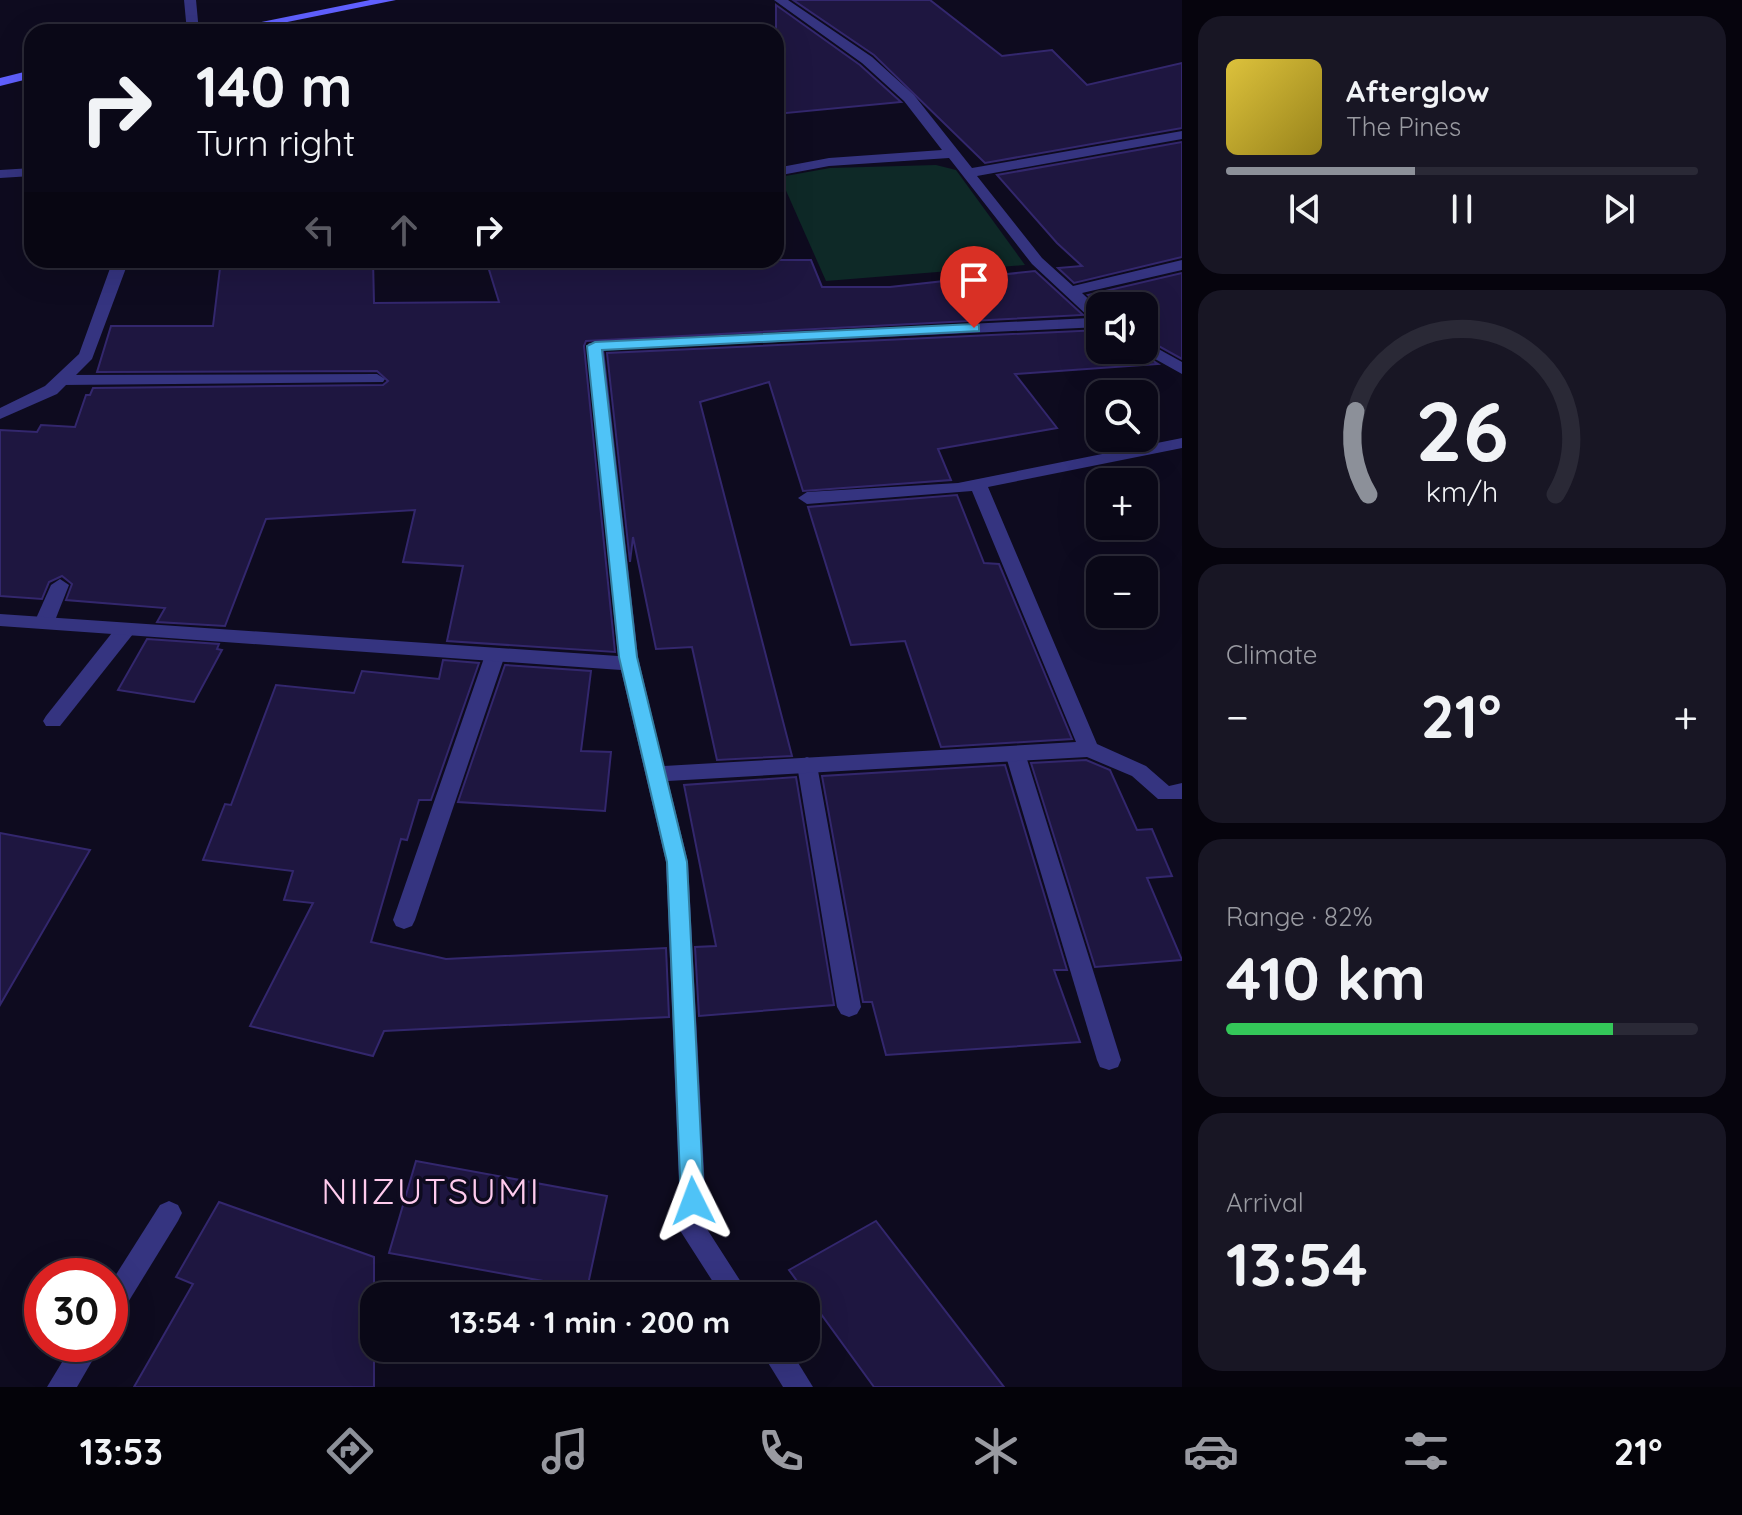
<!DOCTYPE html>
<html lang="en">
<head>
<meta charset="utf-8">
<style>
  :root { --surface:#0a0817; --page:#181624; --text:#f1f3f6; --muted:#999aa1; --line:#2a2936; --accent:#8c9099 }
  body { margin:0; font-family:Quicksand,sans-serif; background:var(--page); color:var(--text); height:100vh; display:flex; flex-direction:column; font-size:30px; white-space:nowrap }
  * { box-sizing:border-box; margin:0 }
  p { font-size:26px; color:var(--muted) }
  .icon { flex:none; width:44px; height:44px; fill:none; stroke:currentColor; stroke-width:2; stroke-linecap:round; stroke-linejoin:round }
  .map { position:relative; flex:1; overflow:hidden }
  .panel { display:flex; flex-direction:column; gap:16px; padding:16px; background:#06040d; width:560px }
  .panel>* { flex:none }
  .guide { position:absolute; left:24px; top:24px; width:760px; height:244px; border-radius:24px; box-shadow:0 8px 32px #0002,0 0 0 2px var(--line); background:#0a0817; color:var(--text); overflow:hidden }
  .tools { position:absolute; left:1086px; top:292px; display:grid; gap:16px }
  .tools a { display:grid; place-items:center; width:72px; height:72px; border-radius:16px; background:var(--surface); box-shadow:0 8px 32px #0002,0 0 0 2px var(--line); font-size:40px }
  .speed { position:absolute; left:24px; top:1258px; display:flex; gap:16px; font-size:40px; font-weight:700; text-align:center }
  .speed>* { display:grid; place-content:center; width:104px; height:104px; border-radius:50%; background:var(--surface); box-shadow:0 8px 32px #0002,0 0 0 2px var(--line); line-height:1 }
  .speed .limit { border:12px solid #d22; background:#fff; color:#111 }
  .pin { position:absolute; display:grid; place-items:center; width:68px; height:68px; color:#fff; margin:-82px -34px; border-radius:50% 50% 50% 0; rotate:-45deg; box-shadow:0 0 8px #0007 }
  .pin .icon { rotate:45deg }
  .me { position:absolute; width:88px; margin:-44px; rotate:357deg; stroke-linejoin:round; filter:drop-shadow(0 0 6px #0008) }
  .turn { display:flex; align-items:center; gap:28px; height:168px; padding:0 40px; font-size:36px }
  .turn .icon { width:104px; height:104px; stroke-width:2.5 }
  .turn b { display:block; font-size:56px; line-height:68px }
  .lanes { display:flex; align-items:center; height:76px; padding:0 40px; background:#0003; justify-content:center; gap:40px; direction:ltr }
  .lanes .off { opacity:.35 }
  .big { font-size:60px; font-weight:700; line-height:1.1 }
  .panel .card { flex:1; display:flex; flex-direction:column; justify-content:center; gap:12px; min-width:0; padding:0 28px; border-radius:24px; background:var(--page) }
  .panel .dial { align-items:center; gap:0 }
  .dial svg { height:208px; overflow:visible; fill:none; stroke:var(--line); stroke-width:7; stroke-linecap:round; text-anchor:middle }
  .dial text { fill:var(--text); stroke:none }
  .song { display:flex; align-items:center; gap:24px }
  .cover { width:96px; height:96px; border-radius:12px; background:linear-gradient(135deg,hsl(50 70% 55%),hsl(50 70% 35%)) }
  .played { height:8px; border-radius:4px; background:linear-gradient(90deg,var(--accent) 40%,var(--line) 40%) }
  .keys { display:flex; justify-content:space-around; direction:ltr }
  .heat { display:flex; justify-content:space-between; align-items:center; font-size:44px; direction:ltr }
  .charge { height:12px; border-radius:6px; background:linear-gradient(90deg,#34c759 82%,var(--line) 0) }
  .trip { position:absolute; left:360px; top:1282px; width:460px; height:80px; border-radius:24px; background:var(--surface); box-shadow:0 8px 32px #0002,0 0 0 2px var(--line); font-weight:700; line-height:80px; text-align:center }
  .dock { display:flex; height:128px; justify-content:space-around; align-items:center; background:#040309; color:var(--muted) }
  .dock .icon { width:56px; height:56px }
  .dock .current { color:var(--accent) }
  .dock b { font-size:36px; color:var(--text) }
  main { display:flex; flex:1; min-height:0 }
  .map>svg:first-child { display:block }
  .green { fill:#0e2927 }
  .building { fill:#1e1640; stroke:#33276d; stroke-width:2 }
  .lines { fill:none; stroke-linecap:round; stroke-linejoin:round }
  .lane { fill:#353480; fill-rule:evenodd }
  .street { fill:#353480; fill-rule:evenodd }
  .secondary { fill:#6060ff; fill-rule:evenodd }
  .route { fill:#4fc3f7; stroke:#337fa1; stroke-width:2 }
  .labels { text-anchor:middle; stroke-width:7; stroke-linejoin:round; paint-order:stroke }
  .near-quarter-label { font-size:36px; letter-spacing:2px; fill:#ffcbed; stroke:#0e0b1f }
</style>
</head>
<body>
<main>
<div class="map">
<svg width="1182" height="1387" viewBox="0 0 1182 1387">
  <rect width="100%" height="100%" fill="#0e0b1f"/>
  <path class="green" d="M936,165L956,170L1025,265L826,281L780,177L830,168Z"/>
  <g class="building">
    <path d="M793,0H930L1002,56L1052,50L1087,85L1182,63V128L985,163L874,55Z"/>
    <path d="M776,5L860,65L901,102L776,114Z"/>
    <path d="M1182,142V257L1074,283L1058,268L1082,266L1057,243L997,175Z"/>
    <path d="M221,260H373L374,303L499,302L486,260H811L822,287H890L1035,271L1083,315L586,341L584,346L615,652L447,641L463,566L403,562L415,510L266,519L225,626L157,622L165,608L66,600L72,584L62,576L49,582L42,599L0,596V430L37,432L41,425L75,427L86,395H90L93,388L383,385L388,381L377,371L97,372L111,326H213Z"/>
    <path d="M1182,273V359L1144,338V306H1100L1088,295Z"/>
    <path d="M1100,330V350H1136L1158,364L1015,374L1057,428L938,449L951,480L803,491L769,382L700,402L792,756L717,760L692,647L656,649L633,537L630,562L607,353Z"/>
    <path d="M957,495L984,563L999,564L1072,739L941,747L905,641L851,645L808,507Z"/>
    <path d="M147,639L219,644L217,649L222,650L194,702L118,690Z"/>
    <path d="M443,660L479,663L431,800H419L407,840L401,839L371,942L446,959L666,948L669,1017L384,1031L373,1056L250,1026L313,903L284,900L293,871L203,860L225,804L231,805L276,685L354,693L362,671L439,679Z"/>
    <path d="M505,665L591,671L581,751L611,752L605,811L458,802Z"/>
    <path d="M1086,760L1110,770L1137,830L1152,829L1172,876L1147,878L1182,960L1095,967L1031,763Z"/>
    <path d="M1005,765L1067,970H1054L1080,1042L886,1055L872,1002H863L822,776Z"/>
    <path d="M796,777L834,1005L699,1016L695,947L716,946L684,785Z"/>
    <path d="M0,833L90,850L0,1005Z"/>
    <path d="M416,1161L607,1196L587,1289L389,1253Z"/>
    <path d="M219,1202L374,1257V1387H134L193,1284L176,1277Z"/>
    <path d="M876,1221L1004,1387H874L789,1270Z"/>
  </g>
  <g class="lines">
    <g class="lane">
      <path d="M32,168V176L0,178V170Z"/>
      <path d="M377,374L385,379L383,382L61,385L53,380L61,375Z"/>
      <path d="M60,579L69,585L54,623L51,628H37L34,623L51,585Z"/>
      <path d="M126,623L136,629L133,634L60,726H46L43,721L46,716L119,624Z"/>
      <path d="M495,648L505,655L415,920L412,926L404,929L396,926L393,920L485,655Z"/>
      <path d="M1015,746L1025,753L1121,1060L1118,1067L1109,1070L1100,1067L1097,1060L1005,753Z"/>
      <path d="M807,757L814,760L817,765L861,1007L857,1014L849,1017L841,1014L837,1007L797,765L800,760Z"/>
      <path d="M169,1201L178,1205L182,1213L178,1221L119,1317L110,1321V1284L160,1205Z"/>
      <path d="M73,1344H102L77,1387H47Z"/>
    </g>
    <g class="street">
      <path d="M184,0H196L199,32H187Z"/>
      <path d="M774,0H788L872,57L914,95L972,168L1182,131V139L977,176L1042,258L1073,286L1182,260V270L1082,293L1100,310V327L604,350L638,657L664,766L1076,742L972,491L807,504L798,498L807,492L958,483L1182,438V448L988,487L1097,744L1146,766L1169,786L1182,783V799H1158L1132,776L1087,757L668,781L688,862L707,1229L750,1296H722L681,1232L666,862L621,670L0,626V614L618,656L587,346L589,343L1090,318L1032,264L949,158L829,166L776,176V168L829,158L942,150L904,101L862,63Z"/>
      <path d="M113,260H129L92,359L57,394L0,419V408L45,386L79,354Z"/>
      <path d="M1144,341L1182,362V374L1139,350H1144Z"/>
      <path d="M759,1348H789L813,1387H783Z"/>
    </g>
    <g class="secondary">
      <path d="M370,0H396L238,32H212Z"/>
      <path d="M32,70V78L0,86V78Z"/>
    </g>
  </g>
  <path class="route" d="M974,324L979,325V331L602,350L637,657L687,862L704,1201L701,1209L693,1212L684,1209L681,1201L667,862L619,657L587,346L595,342Z"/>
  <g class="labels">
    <g class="near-quarter-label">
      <text x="431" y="1204">NIIZUTSUMI</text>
    </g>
  </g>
</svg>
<div class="tools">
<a><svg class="icon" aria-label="sound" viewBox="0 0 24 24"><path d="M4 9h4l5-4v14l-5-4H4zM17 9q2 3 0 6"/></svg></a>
<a><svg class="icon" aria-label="search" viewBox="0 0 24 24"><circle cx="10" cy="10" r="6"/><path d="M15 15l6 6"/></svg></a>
<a>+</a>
<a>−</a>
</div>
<div class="speed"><div class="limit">30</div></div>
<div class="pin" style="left:974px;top:328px;background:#d93025"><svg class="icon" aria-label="arrive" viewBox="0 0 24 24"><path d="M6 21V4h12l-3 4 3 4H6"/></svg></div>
<svg class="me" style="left:693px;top:1201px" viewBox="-20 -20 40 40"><path d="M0-17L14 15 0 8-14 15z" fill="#4fc3f7" stroke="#fff" stroke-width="4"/></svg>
<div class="trip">13:54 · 1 min · 200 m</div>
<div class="guide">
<div class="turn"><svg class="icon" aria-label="right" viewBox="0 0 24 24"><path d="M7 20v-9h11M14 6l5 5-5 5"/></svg><div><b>140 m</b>Turn right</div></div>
<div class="lanes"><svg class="icon off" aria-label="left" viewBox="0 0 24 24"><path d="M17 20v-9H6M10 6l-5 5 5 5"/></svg><svg class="icon off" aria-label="ahead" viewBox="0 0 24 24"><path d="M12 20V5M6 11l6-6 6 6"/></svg><svg class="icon" aria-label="right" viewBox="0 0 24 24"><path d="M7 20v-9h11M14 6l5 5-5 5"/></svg></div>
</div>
</div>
<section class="panel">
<div class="card">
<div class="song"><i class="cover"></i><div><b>Afterglow</b><p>The Pines</p></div></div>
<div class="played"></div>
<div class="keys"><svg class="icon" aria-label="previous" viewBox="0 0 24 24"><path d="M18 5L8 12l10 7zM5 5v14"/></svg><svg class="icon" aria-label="pause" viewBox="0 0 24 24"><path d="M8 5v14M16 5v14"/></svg><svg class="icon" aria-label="next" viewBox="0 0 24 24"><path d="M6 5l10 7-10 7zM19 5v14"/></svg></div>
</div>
<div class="card dial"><svg viewBox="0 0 100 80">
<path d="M14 69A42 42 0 1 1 86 69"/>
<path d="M14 69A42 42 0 0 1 9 37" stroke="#8c9099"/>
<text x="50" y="56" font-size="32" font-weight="700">26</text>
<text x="50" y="72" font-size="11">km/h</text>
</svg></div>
<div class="card"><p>Climate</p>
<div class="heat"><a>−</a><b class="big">21°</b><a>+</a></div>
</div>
<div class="card"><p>Range · 82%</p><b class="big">410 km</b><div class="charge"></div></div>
<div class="card"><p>Arrival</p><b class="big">13:54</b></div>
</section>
</main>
<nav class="dock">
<b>13:53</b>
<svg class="icon current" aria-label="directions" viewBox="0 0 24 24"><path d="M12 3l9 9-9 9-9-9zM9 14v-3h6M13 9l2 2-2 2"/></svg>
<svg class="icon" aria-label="music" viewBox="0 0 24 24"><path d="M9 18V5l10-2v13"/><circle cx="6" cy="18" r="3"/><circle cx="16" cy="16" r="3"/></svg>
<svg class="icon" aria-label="phone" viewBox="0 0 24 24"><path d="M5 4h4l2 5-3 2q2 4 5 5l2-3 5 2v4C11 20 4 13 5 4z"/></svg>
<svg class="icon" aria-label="climate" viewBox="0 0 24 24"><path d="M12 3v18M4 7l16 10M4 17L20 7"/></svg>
<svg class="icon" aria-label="car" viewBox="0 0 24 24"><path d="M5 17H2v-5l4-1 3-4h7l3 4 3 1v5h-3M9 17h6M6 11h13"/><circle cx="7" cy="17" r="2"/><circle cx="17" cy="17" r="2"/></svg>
<svg class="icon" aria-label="filters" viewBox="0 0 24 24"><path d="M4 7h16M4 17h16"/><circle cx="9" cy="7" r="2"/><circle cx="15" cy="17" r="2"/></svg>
<b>21°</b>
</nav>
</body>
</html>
